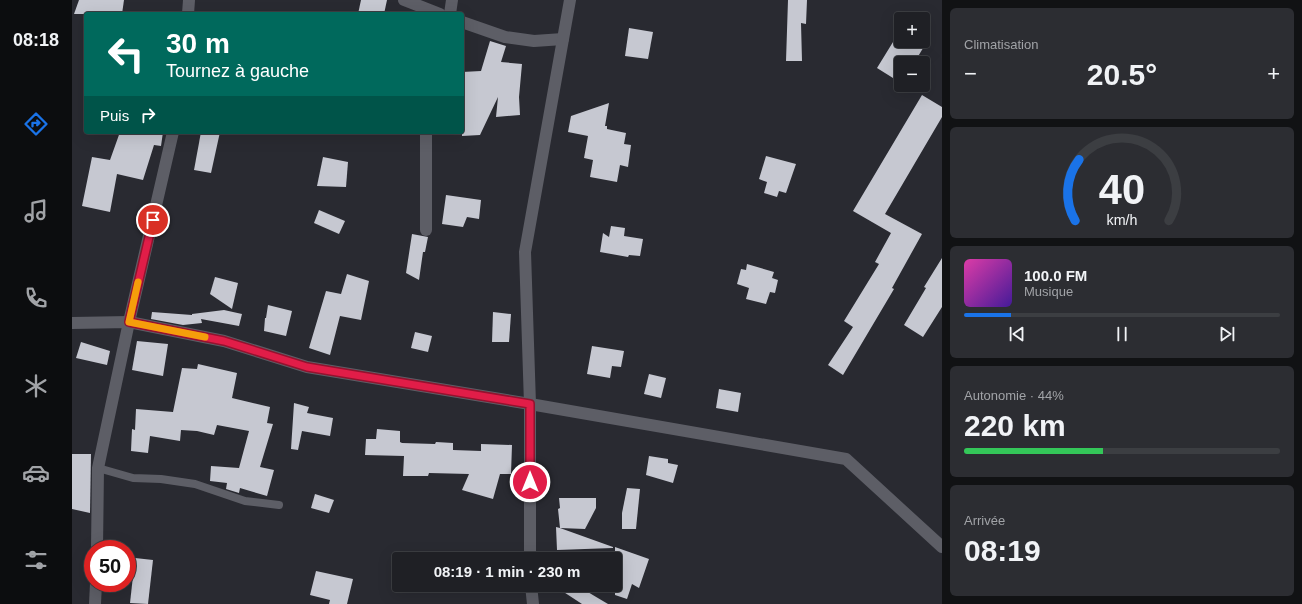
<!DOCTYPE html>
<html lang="fr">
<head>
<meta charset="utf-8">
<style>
  :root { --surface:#1f2025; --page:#2c2d32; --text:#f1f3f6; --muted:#a1a3a7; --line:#3c3e42; --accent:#1a73e8 }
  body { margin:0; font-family:Helvetica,sans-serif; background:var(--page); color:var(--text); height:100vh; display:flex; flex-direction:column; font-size:15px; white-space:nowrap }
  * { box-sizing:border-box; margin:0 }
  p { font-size:13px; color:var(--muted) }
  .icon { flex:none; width:22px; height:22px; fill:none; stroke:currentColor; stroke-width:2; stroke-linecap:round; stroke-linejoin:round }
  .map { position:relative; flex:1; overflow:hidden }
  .sheet { display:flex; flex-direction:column; gap:8px; padding:8px; background:#111214; width:360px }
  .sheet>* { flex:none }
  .hud { position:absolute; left:12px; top:12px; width:380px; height:122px; border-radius:4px; box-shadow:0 4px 16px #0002,0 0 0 1px var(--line); background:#00695c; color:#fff; overflow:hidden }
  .controls { position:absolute; left:822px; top:12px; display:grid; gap:8px }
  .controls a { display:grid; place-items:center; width:36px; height:36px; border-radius:4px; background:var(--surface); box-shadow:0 4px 16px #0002,0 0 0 1px var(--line); font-size:20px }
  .speed { position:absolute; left:12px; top:540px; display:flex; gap:8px; font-size:20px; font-weight:700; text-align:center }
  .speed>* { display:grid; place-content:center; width:52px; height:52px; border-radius:50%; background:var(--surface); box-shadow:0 4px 16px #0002,0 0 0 1px var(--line); line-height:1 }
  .speed .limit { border:6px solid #d22; background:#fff; color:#111 }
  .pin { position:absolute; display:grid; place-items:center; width:34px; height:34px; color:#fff; margin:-17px; border:2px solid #fff; border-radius:50%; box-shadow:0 1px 4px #0007 }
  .me { position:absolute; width:44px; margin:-22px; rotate:0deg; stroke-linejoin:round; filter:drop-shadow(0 0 3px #0008) }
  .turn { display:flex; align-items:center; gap:14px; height:84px; padding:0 16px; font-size:18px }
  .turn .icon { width:52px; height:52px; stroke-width:2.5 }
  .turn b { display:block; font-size:28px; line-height:34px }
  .then { display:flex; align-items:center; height:38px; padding:0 16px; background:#0003; gap:8px; font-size:15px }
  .big { font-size:30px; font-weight:700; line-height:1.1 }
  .sheet .card { flex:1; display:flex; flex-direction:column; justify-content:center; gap:6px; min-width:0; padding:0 14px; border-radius:6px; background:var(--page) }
  .sheet .dial { align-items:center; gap:0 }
  .dial svg { height:104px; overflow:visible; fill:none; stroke:var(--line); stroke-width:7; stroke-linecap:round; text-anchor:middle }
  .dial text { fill:var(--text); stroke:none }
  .song { display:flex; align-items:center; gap:12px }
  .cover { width:48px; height:48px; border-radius:6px; background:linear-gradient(135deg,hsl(320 70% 55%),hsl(260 70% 35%)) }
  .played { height:4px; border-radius:2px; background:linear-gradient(90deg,var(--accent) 15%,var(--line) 15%) }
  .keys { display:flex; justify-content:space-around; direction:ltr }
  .heat { display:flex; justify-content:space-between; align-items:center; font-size:22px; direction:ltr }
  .charge { height:6px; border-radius:3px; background:linear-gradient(90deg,#34c759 44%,var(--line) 0) }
  .trip { position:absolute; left:320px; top:552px; width:230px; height:40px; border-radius:4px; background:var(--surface); box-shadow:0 4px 16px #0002,0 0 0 1px var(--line); font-weight:700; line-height:40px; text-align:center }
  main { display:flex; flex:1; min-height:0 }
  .menu { display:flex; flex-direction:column; width:72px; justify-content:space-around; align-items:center; background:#0c0d0f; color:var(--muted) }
  .menu .icon { width:28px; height:28px }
  .menu .active { color:var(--accent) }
  .menu b { font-size:18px; color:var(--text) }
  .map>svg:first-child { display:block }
  .building { fill:#c6c8d1 }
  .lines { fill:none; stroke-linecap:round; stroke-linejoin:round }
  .lane { stroke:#5d5e66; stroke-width:8 }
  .street { stroke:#5d5e66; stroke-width:12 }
  .secondary { stroke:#5d5e66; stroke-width:12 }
  .route-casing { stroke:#92132f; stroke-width:10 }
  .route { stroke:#e11d48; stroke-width:7 }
  .slow { stroke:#f59e0b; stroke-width:7 }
</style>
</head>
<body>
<main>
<nav class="menu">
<b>08:18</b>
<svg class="icon active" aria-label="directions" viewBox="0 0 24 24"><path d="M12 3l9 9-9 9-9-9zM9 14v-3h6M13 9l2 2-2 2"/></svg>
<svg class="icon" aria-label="music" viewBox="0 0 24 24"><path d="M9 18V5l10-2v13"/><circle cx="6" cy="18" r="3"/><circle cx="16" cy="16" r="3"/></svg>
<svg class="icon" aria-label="phone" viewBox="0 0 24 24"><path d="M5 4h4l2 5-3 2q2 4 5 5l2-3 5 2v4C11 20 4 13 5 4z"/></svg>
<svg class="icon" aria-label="climate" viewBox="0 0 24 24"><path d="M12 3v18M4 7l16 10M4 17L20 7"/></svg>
<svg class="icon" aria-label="car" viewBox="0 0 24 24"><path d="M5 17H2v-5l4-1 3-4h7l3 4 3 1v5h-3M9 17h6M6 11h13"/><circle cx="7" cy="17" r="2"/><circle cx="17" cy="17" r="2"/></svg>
<svg class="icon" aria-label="filters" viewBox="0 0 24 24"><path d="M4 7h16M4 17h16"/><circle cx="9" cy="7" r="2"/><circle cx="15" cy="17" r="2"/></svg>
</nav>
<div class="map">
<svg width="870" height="604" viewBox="0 0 870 604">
  <rect width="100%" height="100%" fill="#292a31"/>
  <g class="building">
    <path d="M7,0H52L50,14H2Z"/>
    <path d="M289,0H315L312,14H286Z"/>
    <path d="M716,0H735L734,24L729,23L730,61H714Z"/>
    <path d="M557,28L581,32L576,59L553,56Z"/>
    <path d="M829,29V41H851V37L856,40L842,63H829V83L805,68Z"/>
    <path d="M418,41L434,46L429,62L450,64L447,97L448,115L424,117L426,97L408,135L390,136V72L409,71Z"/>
    <path d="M850,95L870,107V117L813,214L850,234L820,288L822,289L771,375L756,365L781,327L772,321L807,264L803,262L819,233L781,211Z"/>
    <path d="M537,103L533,126H535V129L554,133L552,144L559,145L556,167L548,165L545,182L518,177L521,160L512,158L516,136L496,132L499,116Z"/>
    <path d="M48,132H91L89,146L82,145L71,180L45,174L38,212L10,206L20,157L38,160Z"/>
    <path d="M129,132H148L139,173L122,170Z"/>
    <path d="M694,156L724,164L714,193L707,191L705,197L692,193L695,182L687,179Z"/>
    <path d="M251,157L276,162L274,187L245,186Z"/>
    <path d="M374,195L409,200L407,219L395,217L391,227L370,224Z"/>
    <path d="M247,210L273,221L267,234L242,223Z"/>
    <path d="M539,226L553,228L552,236L571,239L568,256L557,255L556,257L528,252L531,233L537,237Z"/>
    <path d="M340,234L356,237L353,252H351L347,280L334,273Z"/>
    <path d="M870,258V307L851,337L832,325L854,288L852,287Z"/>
    <path d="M675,264L702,272L700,278L706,280L703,293L698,292L694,304L674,299L677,288L665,284L669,269L674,270Z"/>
    <path d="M275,274L297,281L289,320L268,316L258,355L237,348L254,291L269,294Z"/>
    <path d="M143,277L166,283L160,309L138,294Z"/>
    <path d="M196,305L220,311L214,336L192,331L193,318H194Z"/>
    <path d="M152,310L170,314L167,326L129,319L130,323L111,325L79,319L80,312L120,315V314Z"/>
    <path d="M421,312L439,314L437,342H420Z"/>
    <path d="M343,332L360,336L356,352L339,348Z"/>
    <path d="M65,341L96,344L91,376L60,370Z"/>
    <path d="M9,342L38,351L35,365L4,358Z"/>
    <path d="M520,346L552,351L549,367L540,366L538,378L515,374Z"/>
    <path d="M126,364L165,373L160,398L198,407L195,423L201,424L188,467L202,470L195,496L168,488L167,493L154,489L155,483L138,481L139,466L167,468L177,431L145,425L142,435L125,431L109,430L108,441L78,436L76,453L59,451L60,429L63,430L64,409L101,412L110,368L125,369Z"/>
    <path d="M577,374L594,378L589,398L572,394Z"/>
    <path d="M647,389L669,393L666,412L644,408Z"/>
    <path d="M222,403L237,407L235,413L261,418L258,436L230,431L226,450L219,449Z"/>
    <path d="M305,429L328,431V442L330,443L363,444L364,442L381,443V450L409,451V444L440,445L439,474H428L421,499L390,490L397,474L357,473L356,476H331L332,456L293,455L294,439H304Z"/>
    <path d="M0,454H19L18,513L0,509Z"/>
    <path d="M577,456L596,459V463L606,465L601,483L574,475Z"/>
    <path d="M555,488L568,489L564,529H550V513Z"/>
    <path d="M243,494L262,500L257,513L239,508Z"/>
    <path d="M487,498H524V508L513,529L488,528L541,547V548L485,550L484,527L488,528L486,509L488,508Z"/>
    <path d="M543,547L577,559L567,588L560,584L555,599L543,595Z"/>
    <path d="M63,558L81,560L76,604L58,603Z"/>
    <path d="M244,571L281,579L275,604H257L258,600L238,595Z"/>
    <path d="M481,585H504L536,604H510Z"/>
  </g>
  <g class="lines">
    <path class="lane" d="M26,468L61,478L89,479L123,484L173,501L207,505"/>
    <g class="street">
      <path d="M332,0L368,14"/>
      <path d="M116,14L117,0"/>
      <path d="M378,14L380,0"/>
      <path d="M390,22L433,37L462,41L491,39"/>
      <path d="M354,230V132"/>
      <path d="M0,323L57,322L152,341L235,367L458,404L774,459L870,547"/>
      <path d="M25,549L26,468L57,322L101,132"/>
      <path d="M23,604L24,583"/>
    </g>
    <g class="secondary">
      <path d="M458,559V404L453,252L498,0"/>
      <path d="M459,585L461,604"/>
    </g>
  </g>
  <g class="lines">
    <g class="route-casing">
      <path id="route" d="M81,220L57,322L152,341L235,367L458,404V482"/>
    </g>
    <use href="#route" class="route"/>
    <path class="slow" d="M66,282L57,322L133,337"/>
  </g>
</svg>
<div class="controls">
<a>+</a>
<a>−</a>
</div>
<div class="speed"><div class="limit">50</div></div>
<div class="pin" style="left:81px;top:220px;background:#d93025"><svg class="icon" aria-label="arrive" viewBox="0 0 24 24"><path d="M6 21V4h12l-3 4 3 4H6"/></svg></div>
<svg class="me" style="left:458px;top:482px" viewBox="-20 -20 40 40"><circle r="17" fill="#e11d48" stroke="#fff" stroke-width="3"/><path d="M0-11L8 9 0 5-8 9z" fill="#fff"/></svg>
<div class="trip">08:19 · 1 min · 230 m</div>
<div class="hud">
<div class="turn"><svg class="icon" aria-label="left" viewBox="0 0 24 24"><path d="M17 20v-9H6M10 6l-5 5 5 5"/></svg><div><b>30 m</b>Tournez à gauche</div></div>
<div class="then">Puis<svg class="icon" aria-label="right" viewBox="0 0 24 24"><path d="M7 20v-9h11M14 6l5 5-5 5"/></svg></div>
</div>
</div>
<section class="sheet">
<div class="card"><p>Climatisation</p>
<div class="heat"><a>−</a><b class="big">20.5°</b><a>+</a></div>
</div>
<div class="card dial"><svg viewBox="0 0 100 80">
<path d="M14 69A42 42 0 1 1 86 69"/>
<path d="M14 69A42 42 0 0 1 17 22" stroke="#1a73e8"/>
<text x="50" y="56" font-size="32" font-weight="700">40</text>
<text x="50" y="72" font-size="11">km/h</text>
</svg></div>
<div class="card">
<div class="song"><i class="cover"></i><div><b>100.0 FM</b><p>Musique</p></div></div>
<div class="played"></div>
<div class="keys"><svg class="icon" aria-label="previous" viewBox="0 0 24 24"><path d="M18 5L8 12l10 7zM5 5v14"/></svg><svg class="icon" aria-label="pause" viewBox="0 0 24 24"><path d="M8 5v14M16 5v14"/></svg><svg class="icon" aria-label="next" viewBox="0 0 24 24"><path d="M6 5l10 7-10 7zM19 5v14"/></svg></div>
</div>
<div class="card"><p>Autonomie · 44%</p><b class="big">220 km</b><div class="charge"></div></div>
<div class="card"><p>Arrivée</p><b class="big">08:19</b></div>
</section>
</main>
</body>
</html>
